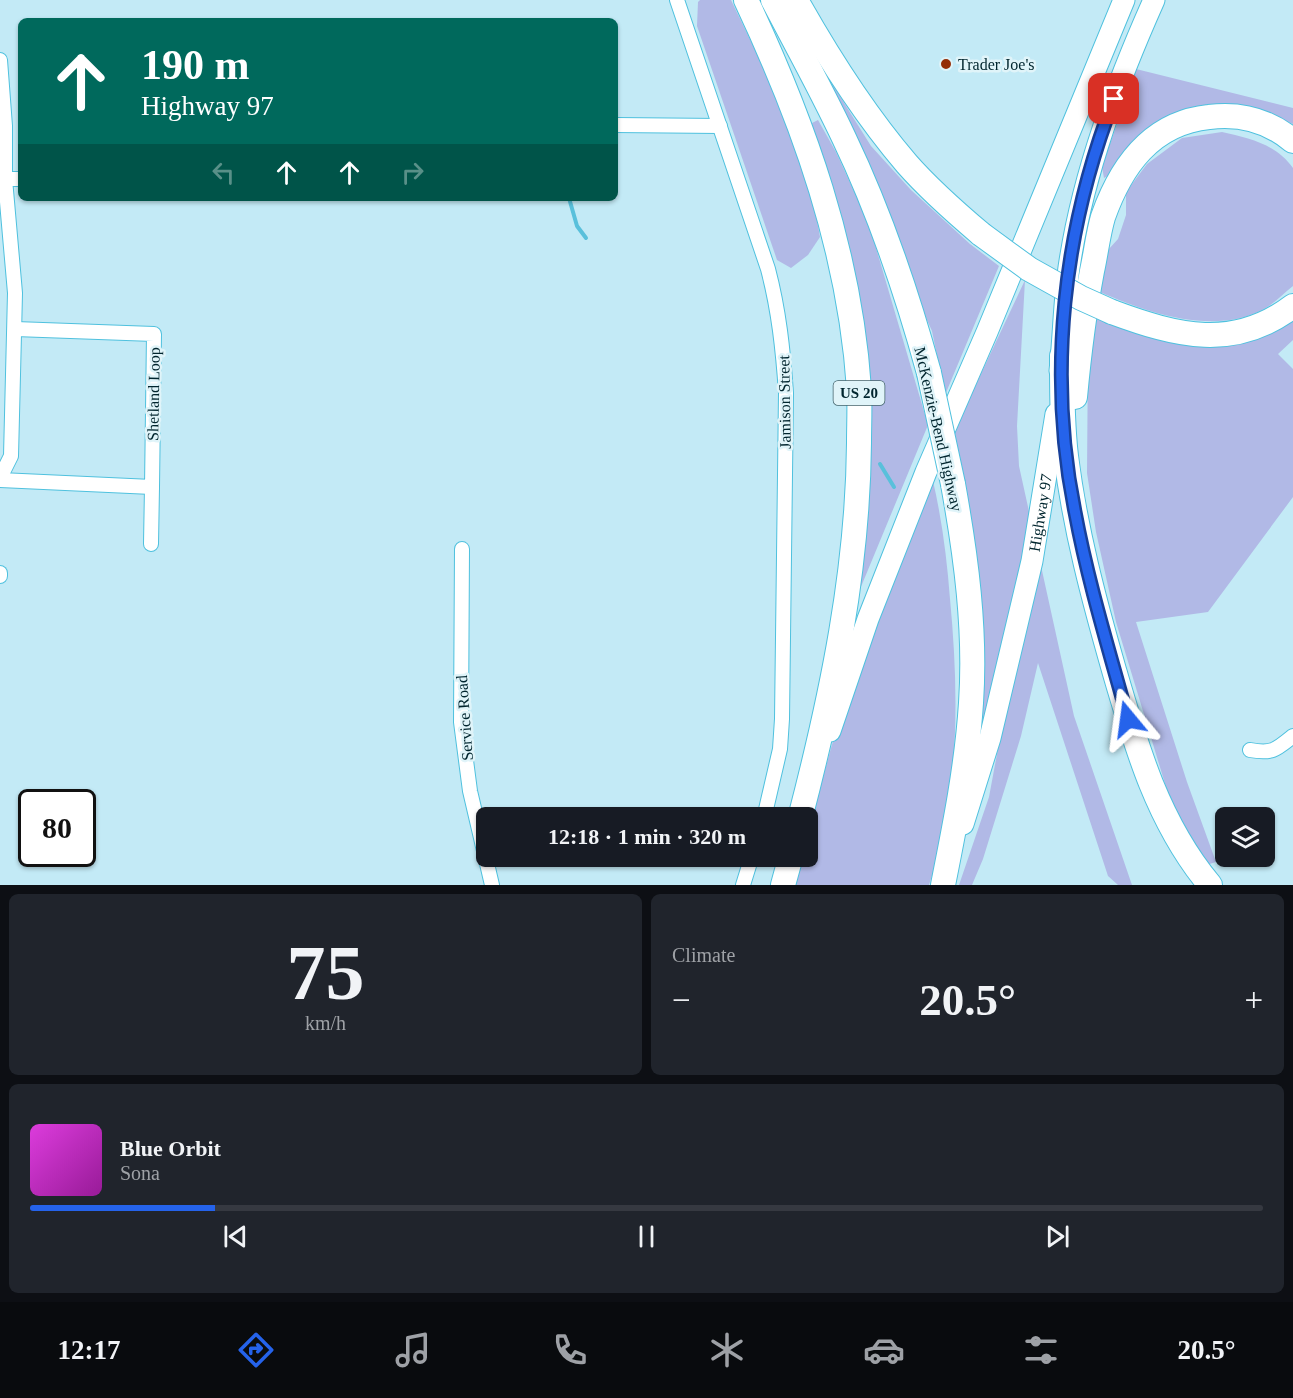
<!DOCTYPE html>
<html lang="en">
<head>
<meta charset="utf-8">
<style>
  :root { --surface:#171b24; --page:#20242c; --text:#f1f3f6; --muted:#9ea1a6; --line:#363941; --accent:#2563eb }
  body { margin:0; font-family:"Times New Roman",serif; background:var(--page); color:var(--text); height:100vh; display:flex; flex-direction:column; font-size:22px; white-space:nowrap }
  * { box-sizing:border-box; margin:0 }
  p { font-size:20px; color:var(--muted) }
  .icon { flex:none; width:33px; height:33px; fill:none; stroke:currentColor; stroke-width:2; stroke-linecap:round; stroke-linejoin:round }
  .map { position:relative; height:885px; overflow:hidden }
  .details { display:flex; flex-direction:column; gap:9px; padding:9px; background:#0d0f14; flex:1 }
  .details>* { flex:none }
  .guide { position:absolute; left:18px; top:18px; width:600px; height:183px; border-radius:9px; box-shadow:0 2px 4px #0004; background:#00695c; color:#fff; overflow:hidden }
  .controls { position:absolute; left:1215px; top:807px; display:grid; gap:12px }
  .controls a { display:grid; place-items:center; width:60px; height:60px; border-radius:9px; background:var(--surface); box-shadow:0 2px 4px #0004; font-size:30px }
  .speed { position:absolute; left:18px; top:789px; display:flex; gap:12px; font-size:30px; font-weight:700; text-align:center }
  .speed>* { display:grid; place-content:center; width:78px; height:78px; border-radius:50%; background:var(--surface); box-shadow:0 2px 4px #0004; line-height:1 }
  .speed .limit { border:3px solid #111; border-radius:9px; background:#fff; color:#111 }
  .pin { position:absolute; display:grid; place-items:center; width:51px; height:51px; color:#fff; margin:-26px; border-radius:12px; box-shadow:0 3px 9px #0006 }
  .me { position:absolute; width:66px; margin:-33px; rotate:344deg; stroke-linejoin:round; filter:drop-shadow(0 0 4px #0008) }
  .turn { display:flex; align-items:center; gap:21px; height:126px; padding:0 24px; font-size:27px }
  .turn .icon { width:78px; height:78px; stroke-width:2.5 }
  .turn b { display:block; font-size:42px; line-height:51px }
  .lanes { display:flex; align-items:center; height:57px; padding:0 24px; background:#0003; justify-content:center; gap:30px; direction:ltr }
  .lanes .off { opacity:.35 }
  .big { font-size:45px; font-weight:700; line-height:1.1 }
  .details .widget { flex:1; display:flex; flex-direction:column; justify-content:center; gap:9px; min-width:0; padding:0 21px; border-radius:9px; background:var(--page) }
  .details .dial { align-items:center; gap:0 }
  .dial b { font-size:78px; line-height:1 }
  .song { display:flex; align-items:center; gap:18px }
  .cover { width:72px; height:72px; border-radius:9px; background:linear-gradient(135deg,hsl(300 70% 55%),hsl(300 70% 35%)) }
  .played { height:6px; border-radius:3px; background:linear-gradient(90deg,var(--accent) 15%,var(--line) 15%) }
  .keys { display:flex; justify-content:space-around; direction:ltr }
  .heat { display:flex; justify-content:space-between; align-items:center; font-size:33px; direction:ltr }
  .details .tiles { flex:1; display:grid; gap:9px; grid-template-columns:1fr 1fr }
  .widget:last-child { grid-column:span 2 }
  .trip { position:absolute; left:476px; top:807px; width:342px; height:60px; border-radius:9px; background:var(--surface); box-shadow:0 2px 4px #0004; font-weight:700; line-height:60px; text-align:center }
  .menu { display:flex; height:96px; justify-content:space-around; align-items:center; background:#090b0e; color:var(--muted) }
  .menu .icon { width:42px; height:42px }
  .menu .current { color:var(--accent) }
  .menu b { font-size:27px; color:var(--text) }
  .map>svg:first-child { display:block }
  .green { fill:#b1b9e6 }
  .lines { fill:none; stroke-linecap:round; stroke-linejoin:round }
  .stream { stroke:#59c0db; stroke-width:4 }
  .street-casing { stroke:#4fc1de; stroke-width:16 }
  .primary-casing { stroke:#4fc1de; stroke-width:23 }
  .highway-casing { stroke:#4fc1de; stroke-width:26 }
  .street { stroke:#fff; stroke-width:14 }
  .primary { stroke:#fff; stroke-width:21 }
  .highway { stroke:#fff; stroke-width:24 }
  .highway-bridge-casing { stroke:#4fc1de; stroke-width:26; stroke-linecap:butt }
  .highway-bridge { stroke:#fff; stroke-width:24 }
  .route-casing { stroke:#184099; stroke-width:15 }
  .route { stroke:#2563eb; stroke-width:10 }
  .poi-dot { fill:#942e07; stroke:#e0f4f9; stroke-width:2 }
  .labels { text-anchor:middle; stroke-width:5; stroke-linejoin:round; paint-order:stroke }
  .shield { fill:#e0f4f9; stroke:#43636b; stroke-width:1.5 }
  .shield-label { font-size:15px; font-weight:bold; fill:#00252e }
  .poi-label { font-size:16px; fill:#00252e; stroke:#e0f4f9; text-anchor:start }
  .street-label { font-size:16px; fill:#00252e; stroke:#e0f4f9 }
</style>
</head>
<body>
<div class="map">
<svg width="1293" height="885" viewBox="0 0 1293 885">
  <rect width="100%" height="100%" fill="#c3eaf6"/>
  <g class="green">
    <path d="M700,0H731L769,79L812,193L820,237L808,255L791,268L777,260L697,26L698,2Z"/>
    <path d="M819,63L871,146L911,190L970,244L999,266L945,395L932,331L895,250Z"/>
    <path d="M1136,69L1293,108V124L1268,113L1229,105H1203L1165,118L1113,173L1104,178L1102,167Z"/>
    <path d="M818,120L836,152L869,224L928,425L858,594L866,427L813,134L812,123Z"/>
    <path d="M1222,132C1249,138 1276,144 1293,168V286C1284,293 1275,303 1264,309C1214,336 1148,313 1100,292L1108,250L1118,239L1126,215V192L1147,164L1182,138Z"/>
    <path d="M1025,280L1017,426L1019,466L1074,716L1132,885H1118L1108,876L1038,663L1021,736L983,859L972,885H959L989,797L1000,738L972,803L976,729L947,446Z"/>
    <path d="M1093,315C1135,334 1181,353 1228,343C1249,339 1273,326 1293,318V340L1278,354L1293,369V497L1208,612L1136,622L1187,782L1216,862L1203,866L1176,820L1116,622L1096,532L1087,473L1088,348Z"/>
    <path d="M933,481C942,520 947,559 950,599C959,694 960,794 929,885H794L801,857L807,856V836L831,748L868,629Z"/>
  </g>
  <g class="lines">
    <g class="stream">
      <path d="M569,198L577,226L586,238"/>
      <path d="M880,464L894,487"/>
    </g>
    <g class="street-casing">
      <g id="street">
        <path d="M677,0L768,269C779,311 783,350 786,393L782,719L780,749L764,818"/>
        <path d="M0,60L5,126V179L15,293L11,456L0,478"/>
        <path d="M615,125L720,126"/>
        <path d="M0,179H21"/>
        <path d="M0,480L152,487L154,334L15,329"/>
        <path d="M151,544L152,487"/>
        <path d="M462,549L461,722L470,791L492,885"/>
        <path d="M0,573V576"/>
        <path d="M1250,750C1272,754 1276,750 1293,736"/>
        <path d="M743,885L752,856"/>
      </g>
    </g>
    <g class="primary-casing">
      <g id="primary">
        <path d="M1060,371C1064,334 1064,297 1070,261C1084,171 1117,83 1154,0"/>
        <path d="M830,731L868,619L926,472L987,332L1124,0"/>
        <path id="s1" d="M963,824L990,738L1032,561L1056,414"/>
      </g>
    </g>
    <g class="highway-casing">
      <g id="highway">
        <path d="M746,0C804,123 850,252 859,389C860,407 859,425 859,443C858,570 832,695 800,818"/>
        <path d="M773,0C797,46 822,91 844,138C880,213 907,293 929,373"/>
        <path d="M796,0C828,57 864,114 907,164C929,189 955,212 981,234"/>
        <path d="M1112,312C1177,336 1234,351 1293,306"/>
        <path d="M1062,356C1062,390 1062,423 1066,456C1075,529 1094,600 1114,670C1136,746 1158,823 1210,885"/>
        <path d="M1075,397C1079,354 1084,313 1092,271C1096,253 1098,234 1103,217C1121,166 1151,123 1209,117C1240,113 1268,120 1293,141"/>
        <path d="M783,885L791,856"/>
        <path d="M943,885C955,825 967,765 971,703C976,630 966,556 953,484"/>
      </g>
    </g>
    <use href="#street" class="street"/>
    <use href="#primary" class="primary"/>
    <use href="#highway" class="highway"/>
    <g class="highway-bridge-casing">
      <g id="highway-bridge">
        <path d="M981,234L1029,269L1081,298L1112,312"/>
        <path d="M929,373L953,484"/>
      </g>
    </g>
    <use href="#highway-bridge" class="highway-bridge"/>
  </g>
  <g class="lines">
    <g class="route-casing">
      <path id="route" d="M1114,99C1063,230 1047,374 1075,512C1088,582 1109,650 1128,719"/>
    </g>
    <use href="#route" class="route"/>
  </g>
  <circle class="poi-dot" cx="946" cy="64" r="6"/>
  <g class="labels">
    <rect class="shield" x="833.5" y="381" width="51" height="24" rx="4.5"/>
    <g class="shield-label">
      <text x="859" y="398">US 20</text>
    </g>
    <g class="poi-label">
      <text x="958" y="70">Trader Joe's</text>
    </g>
    <g class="street-label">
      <text transform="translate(153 394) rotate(-89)" y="6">Shetland Loop</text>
      <text transform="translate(784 402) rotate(-91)" y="6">Jamison Street</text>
      <text transform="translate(939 429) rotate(77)" y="6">McKenzie-Bend Highway</text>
      <text dy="6" stroke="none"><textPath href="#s1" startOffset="321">Highway 97</textPath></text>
      <text transform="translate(464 718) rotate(-94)" y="6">Service Road</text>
    </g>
  </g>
</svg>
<div class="controls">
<a><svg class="icon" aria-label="layers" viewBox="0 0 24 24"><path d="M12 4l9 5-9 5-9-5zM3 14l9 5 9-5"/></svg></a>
</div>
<div class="speed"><div class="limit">80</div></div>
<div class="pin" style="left:1114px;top:99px;background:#d93025"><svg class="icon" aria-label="arrive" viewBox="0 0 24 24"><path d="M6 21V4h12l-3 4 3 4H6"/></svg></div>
<svg class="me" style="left:1128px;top:719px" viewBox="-20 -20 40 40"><path d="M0-17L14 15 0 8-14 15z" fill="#2563eb" stroke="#fff" stroke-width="4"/></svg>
<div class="trip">12:18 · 1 min · 320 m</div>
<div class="guide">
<div class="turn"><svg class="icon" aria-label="ahead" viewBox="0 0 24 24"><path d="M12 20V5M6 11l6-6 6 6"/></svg><div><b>190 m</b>Highway 97</div></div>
<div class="lanes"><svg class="icon off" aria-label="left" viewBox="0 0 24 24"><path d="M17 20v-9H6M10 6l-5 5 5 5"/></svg><svg class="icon" aria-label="ahead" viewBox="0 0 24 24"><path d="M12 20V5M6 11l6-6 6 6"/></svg><svg class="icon" aria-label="ahead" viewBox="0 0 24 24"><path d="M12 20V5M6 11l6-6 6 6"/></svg><svg class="icon off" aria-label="right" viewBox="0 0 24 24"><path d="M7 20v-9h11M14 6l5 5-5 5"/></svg></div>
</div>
</div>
<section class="details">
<div class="tiles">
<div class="widget dial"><b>75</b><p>km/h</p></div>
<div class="widget"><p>Climate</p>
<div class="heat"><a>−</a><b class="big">20.5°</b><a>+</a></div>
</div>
<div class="widget">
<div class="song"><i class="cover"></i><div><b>Blue Orbit</b><p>Sona</p></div></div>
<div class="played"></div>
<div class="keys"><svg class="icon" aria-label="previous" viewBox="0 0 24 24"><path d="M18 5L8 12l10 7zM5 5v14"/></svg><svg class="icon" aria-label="pause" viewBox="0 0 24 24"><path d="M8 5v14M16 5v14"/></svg><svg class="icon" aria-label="next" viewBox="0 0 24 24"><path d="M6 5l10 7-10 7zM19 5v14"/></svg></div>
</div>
</div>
</section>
<nav class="menu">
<b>12:17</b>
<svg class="icon current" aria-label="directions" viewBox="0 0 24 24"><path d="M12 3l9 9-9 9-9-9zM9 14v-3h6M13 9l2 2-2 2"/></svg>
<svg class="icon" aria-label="music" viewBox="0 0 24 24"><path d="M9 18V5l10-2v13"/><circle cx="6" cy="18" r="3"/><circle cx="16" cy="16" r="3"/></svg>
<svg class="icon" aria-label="phone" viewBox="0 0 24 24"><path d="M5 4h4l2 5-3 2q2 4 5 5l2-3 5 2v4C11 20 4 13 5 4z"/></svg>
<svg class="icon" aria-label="climate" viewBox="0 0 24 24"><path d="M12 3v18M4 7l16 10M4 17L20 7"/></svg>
<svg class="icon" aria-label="car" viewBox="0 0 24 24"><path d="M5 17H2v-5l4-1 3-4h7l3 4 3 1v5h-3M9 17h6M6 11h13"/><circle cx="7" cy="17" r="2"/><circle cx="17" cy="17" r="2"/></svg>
<svg class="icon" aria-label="filters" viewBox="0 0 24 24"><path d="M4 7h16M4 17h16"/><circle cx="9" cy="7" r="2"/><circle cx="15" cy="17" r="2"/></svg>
<b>20.5°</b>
</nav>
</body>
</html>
